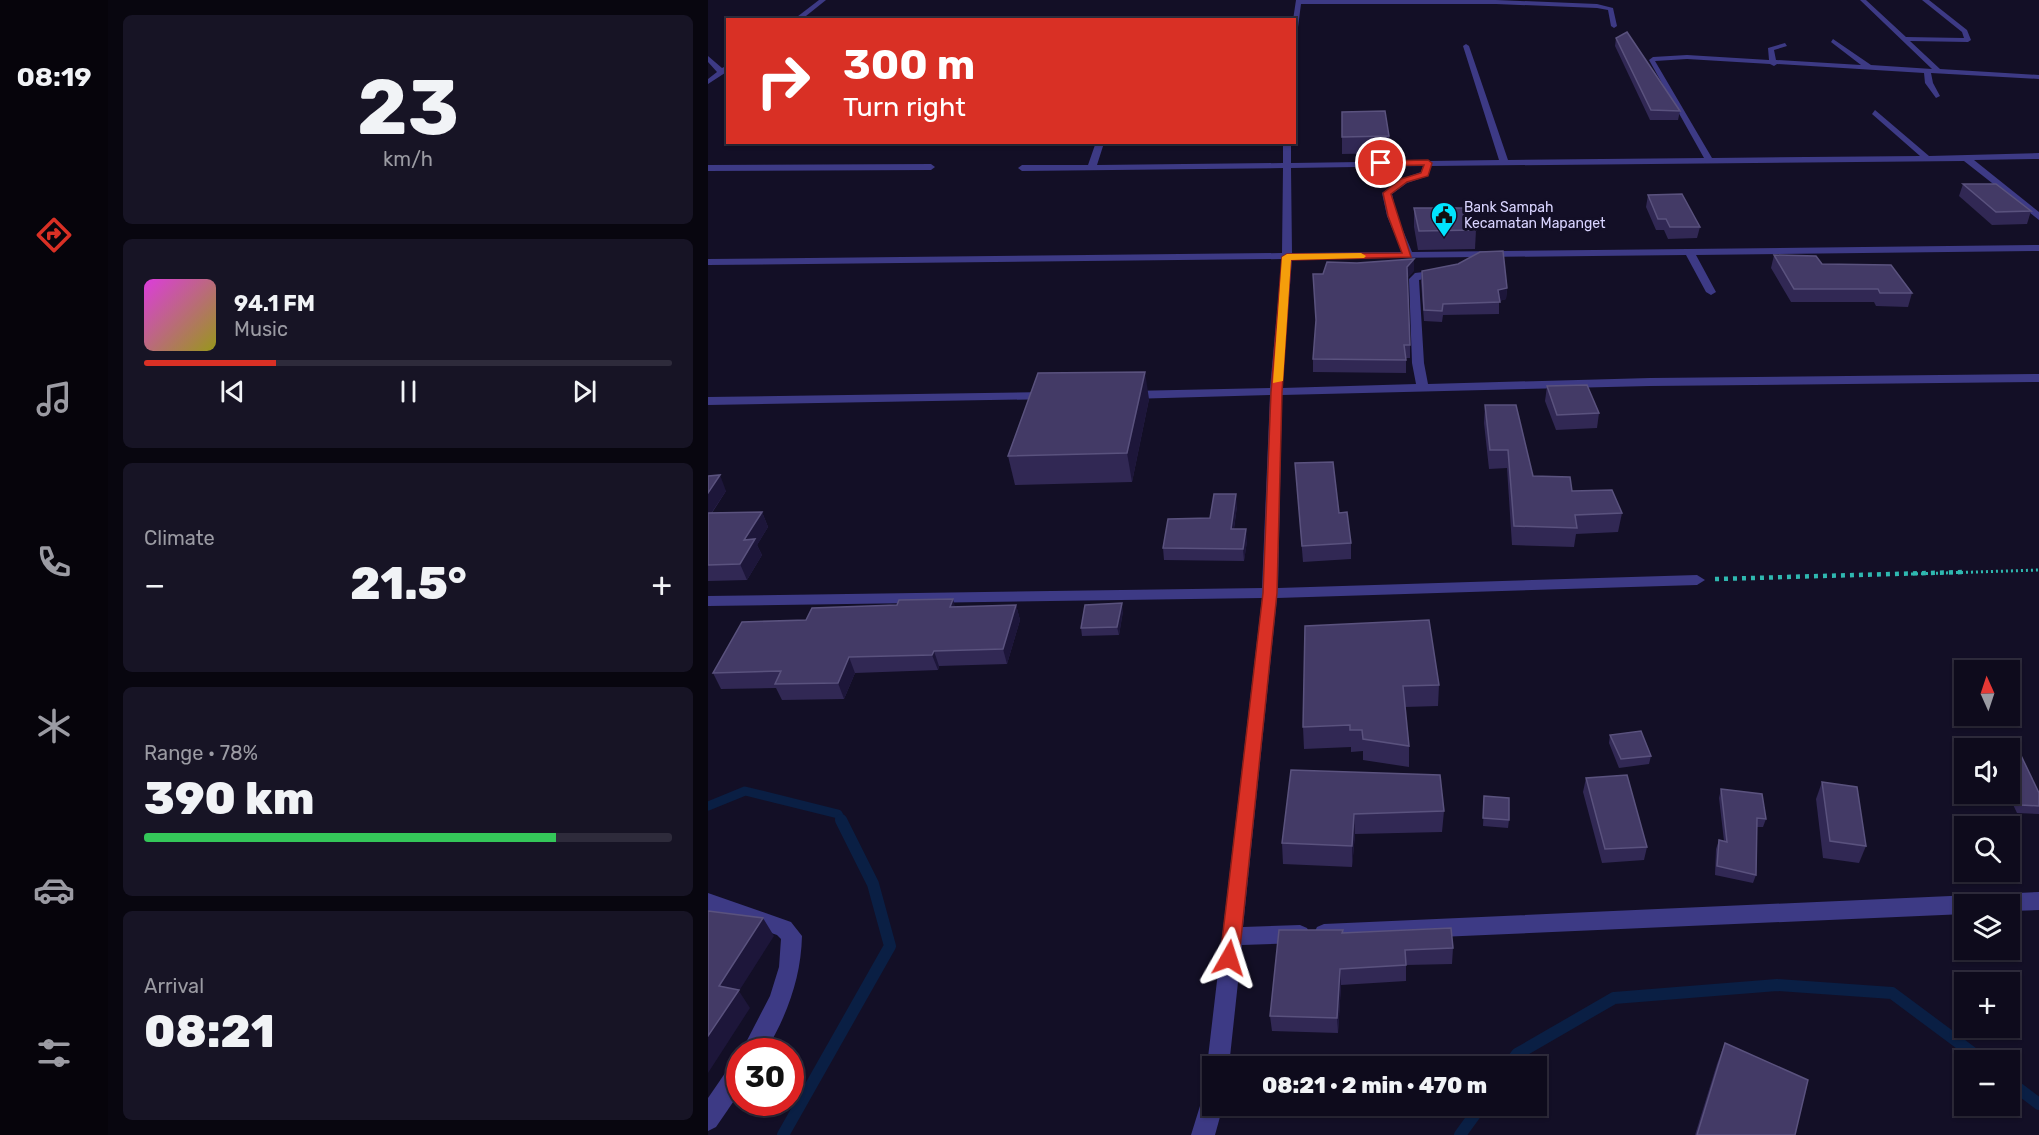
<!DOCTYPE html>
<html lang="en">
<head>
<meta charset="utf-8">
<style>
  :root { --surface:#0e0b1c; --page:#171425; --text:#f1f3f6; --muted:#9b9ba3; --line:#2e2b3b; --accent:#d93025 }
  body { margin:0; font-family:Rubik,sans-serif; background:var(--page); color:var(--text); height:100vh; display:flex; flex-direction:column; font-size:22px; white-space:nowrap }
  * { box-sizing:border-box; margin:0 }
  p { font-size:20px; color:var(--muted) }
  .icon { flex:none; width:33px; height:33px; fill:none; stroke:currentColor; stroke-width:2; stroke-linecap:round; stroke-linejoin:round }
  .map { position:relative; flex:1; overflow:hidden }
  .drawer { display:flex; flex-direction:column; gap:15px; padding:15px; background:#08060f; width:600px }
  .drawer>* { flex:none }
  .top-card { position:absolute; left:18px; top:18px; width:570px; height:126px; border-radius:0px; box-shadow:0 2px 4px #0004,0 0 0 2px var(--line); background:#d93025; color:#fff; overflow:hidden }
  .needle { width:39px; rotate:357deg }
  .tools { position:absolute; left:1246px; top:660px; display:grid; gap:12px }
  .tools a { display:grid; place-items:center; width:66px; height:66px; border-radius:0px; background:var(--surface); box-shadow:0 2px 4px #0004,0 0 0 2px var(--line); font-size:30px }
  .speed { position:absolute; left:18px; top:1038px; display:flex; gap:12px; font-size:30px; font-weight:700; text-align:center }
  .speed>* { display:grid; place-content:center; width:78px; height:78px; border-radius:50%; background:var(--surface); box-shadow:0 2px 4px #0004,0 0 0 2px var(--line); line-height:1 }
  .speed .limit { border:9px solid #d22; background:#fff; color:#111 }
  .pin { position:absolute; display:grid; place-items:center; width:51px; height:51px; color:#fff; margin:-26px; border:3px solid #fff; border-radius:50%; box-shadow:0 2px 6px #0007 }
  .me { position:absolute; width:66px; margin:-33px; rotate:6deg; stroke-linejoin:round; filter:drop-shadow(0 0 4px #0008) }
  .turn { display:flex; align-items:center; gap:21px; height:126px; padding:0 18px; font-size:27px }
  .turn .icon { width:78px; height:78px; stroke-width:2.5 }
  .turn b { display:block; font-size:42px; line-height:51px }
  .big { font-size:45px; font-weight:800; line-height:1.1 }
  .drawer .widget { flex:1; display:flex; flex-direction:column; justify-content:center; gap:9px; min-width:0; padding:0 21px; border-radius:9px; background:var(--page) }
  .drawer .dial { align-items:center; gap:0 }
  .dial b { font-size:78px; line-height:1 }
  .song { display:flex; align-items:center; gap:18px }
  .cover { width:72px; height:72px; border-radius:9px; background:linear-gradient(135deg,hsl(300 70% 55%),hsl(60 70% 35%)) }
  .played { height:6px; border-radius:3px; background:linear-gradient(90deg,var(--accent) 25%,var(--line) 25%) }
  .keys { display:flex; justify-content:space-around; direction:ltr }
  .heat { display:flex; justify-content:space-between; align-items:center; font-size:33px; direction:ltr }
  .charge { height:9px; border-radius:4px; background:linear-gradient(90deg,#34c759 78%,var(--line) 0) }
  .trip { position:absolute; left:494px; top:1056px; width:345px; height:60px; border-radius:0px; background:var(--surface); box-shadow:0 2px 4px #0004,0 0 0 2px var(--line); font-weight:800; line-height:60px; text-align:center }
  main { display:flex; flex:1; min-height:0 }
  .dock { display:flex; flex-direction:column; width:108px; justify-content:space-around; align-items:center; background:#06040b; color:var(--muted) }
  .dock .icon { width:42px; height:42px }
  .dock .selected { color:var(--accent) }
  .dock b { font-size:27px; color:var(--text) }
  .map>svg:first-child { display:block }
  .lines { fill:none; stroke-linecap:round; stroke-linejoin:round }
  .stream-far1 { stroke:#0a1f44; stroke-width:9 }
  .stream { stroke:#0a1f44; stroke-width:12 }
  .path-far1 { stroke:#2fb8b0; stroke-width:3; stroke-dasharray:2 3; stroke-linecap:butt }
  .path { stroke:#2fb8b0; stroke-width:4.5; stroke-dasharray:4 5; stroke-linecap:butt }
  .minor { fill:#3d3a85; fill-rule:evenodd }
  .wall { fill:#312854 }
  .shaded-wall { fill:#1d163a }
  .building { fill:#433a66; stroke:#5a527e; stroke-width:1.5 }
  .route { fill:#d93025; stroke:#8d1f18; stroke-width:1.5 }
  .slow { fill:#f59e0b }
  .labels { text-anchor:middle; stroke-width:6; stroke-linejoin:round; paint-order:stroke }
  .far-poi-label { font-size:14px; fill:#d9d4ff; stroke:#130f26; text-anchor:start }
</style>
</head>
<body>
<main>
<nav class="dock">
<b>08:19</b>
<svg class="icon selected" aria-label="directions" viewBox="0 0 24 24"><path d="M12 3l9 9-9 9-9-9zM9 14v-3h6M13 9l2 2-2 2"/></svg>
<svg class="icon" aria-label="music" viewBox="0 0 24 24"><path d="M9 18V5l10-2v13"/><circle cx="6" cy="18" r="3"/><circle cx="16" cy="16" r="3"/></svg>
<svg class="icon" aria-label="phone" viewBox="0 0 24 24"><path d="M5 4h4l2 5-3 2q2 4 5 5l2-3 5 2v4C11 20 4 13 5 4z"/></svg>
<svg class="icon" aria-label="climate" viewBox="0 0 24 24"><path d="M12 3v18M4 7l16 10M4 17L20 7"/></svg>
<svg class="icon" aria-label="car" viewBox="0 0 24 24"><path d="M5 17H2v-5l4-1 3-4h7l3 4 3 1v5h-3M9 17h6M6 11h13"/><circle cx="7" cy="17" r="2"/><circle cx="17" cy="17" r="2"/></svg>
<svg class="icon" aria-label="filters" viewBox="0 0 24 24"><path d="M4 7h16M4 17h16"/><circle cx="9" cy="7" r="2"/><circle cx="15" cy="17" r="2"/></svg>
</nav>
<section class="drawer">
<div class="widget dial"><b>23</b><p>km/h</p></div>
<div class="widget">
<div class="song"><i class="cover"></i><div><b>94.1 FM</b><p>Music</p></div></div>
<div class="played"></div>
<div class="keys"><svg class="icon" aria-label="previous" viewBox="0 0 24 24"><path d="M18 5L8 12l10 7zM5 5v14"/></svg><svg class="icon" aria-label="pause" viewBox="0 0 24 24"><path d="M8 5v14M16 5v14"/></svg><svg class="icon" aria-label="next" viewBox="0 0 24 24"><path d="M6 5l10 7-10 7zM19 5v14"/></svg></div>
</div>
<div class="widget"><p>Climate</p>
<div class="heat"><a>−</a><b class="big">21.5°</b><a>+</a></div>
</div>
<div class="widget"><p>Range · 78%</p><b class="big">390 km</b><div class="charge"></div></div>
<div class="widget"><p>Arrival</p><b class="big">08:21</b></div>
</section>
<div class="map">
<svg width="1331" height="1135" viewBox="0 0 1331 1135">
  <rect width="100%" height="100%" fill="#130f26"/>
  <g class="lines">
    <path class="stream-far1" d="M0,806L37,791L130,814L134,822"/>
    <g class="stream">
      <path d="M800,1066L809,1054L906,998L1069,985L1184,993L1274,1060"/>
      <path d="M1302,1082L1331,1104"/>
      <path d="M75,1135L182,946L165,884L133,820"/>
      <path d="M752,1135L773,1106"/>
    </g>
    <path class="path-far1" d="M1203,574L1331,570"/>
    <path class="path" d="M1007,579L1257,572"/>
    <g class="minor">
      <path d="M111,0H118L93,20H85Z"/>
      <path d="M588,0H788L889,4L905,8L909,26L906,28L903,26L900,10L889,8L788,4H593L589,35L586,37L585,20Z"/>
      <path d="M1152,0H1158L1198,37L1256,38L1254,32L1214,0H1221L1259,30L1263,40L1260,42L1202,41L1232,69L1331,75V79L1223,73L1225,83L1232,96L1228,98L1217,83L1216,73L1069,64L1066,66L1062,64L979,59L947,61L1004,158L1212,156L1164,114L1167,110L1221,156L1331,153V159L1266,160L1331,212V220L1256,161L723,166L720,176L699,183L684,194L689,216L704,252L1331,245V251L988,255L1008,292L1003,295L998,292L978,255L584,259L574,388L708,384L704,363L701,279L707,273L732,270L736,271V275L711,280L716,363L720,384L942,378L1331,374V382L942,386L574,395L570,588L989,575L997,580L989,585L569,598L535,927L592,925L599,928L602,934L599,940L592,943L534,945L521,1066H504V1075L499,1066L554,598L0,606V596L554,588L562,395L422,399L416,395L422,391L562,388L574,259L0,265V259L574,253L575,168L314,171L310,168L314,165H380L388,142L396,143L389,165L575,163V142H583V163L791,160L755,46L758,44L761,46L800,160L996,158L941,60L945,57L979,55L1061,60L1060,48L1077,43L1079,46L1066,50L1068,60L1153,65L1123,42L1125,39L1163,65L1224,69ZM715,166L713,172L693,179L674,193L679,216L694,252L584,253L583,168Z"/>
      <path d="M0,56L14,68L20,65V71L0,84V79L9,72L0,62Z"/>
      <path d="M0,165L223,164L227,167L223,170L0,171Z"/>
      <path d="M341,392L347,396L345,399L0,405V397Z"/>
      <path d="M1331,892V910L1302,911V904H1257V914L616,942L609,939L606,933L609,927L616,924Z"/>
      <path d="M0,893L83,922L94,936C93,978 79,1016 57,1052H33L62,996L71,967L73,939L69,935L0,911Z"/>
      <path d="M32,1060V1092L8,1127L0,1131V1098L24,1063Z"/>
      <path d="M504,1089V1106H515L507,1135H483L496,1093Z"/>
    </g>
  </g>
  <g class="wall">
    <path d="M908,38L972,111L970,120H942L907,46Z"/>
    <path d="M634,112L681,136V153L634,154Z"/>
    <path d="M1255,184L1323,211L1319,224L1284,225L1251,196Z"/>
    <path d="M940,195L992,227L989,238L960,239L956,230H948L938,207Z"/>
    <path d="M706,208L768,230L767,249L710,250L706,227Z"/>
    <path d="M1066,255L1114,264L1204,293L1200,307L1168,306L1166,302H1083L1063,268Z"/>
    <path d="M706,271L699,278L702,345V358H698V373L605,372V359Z"/>
    <path d="M714,271L799,288L798,299L791,301V314L735,315L734,322L716,321L713,282Z"/>
    <path d="M839,386L891,413L889,428L848,430L837,401Z"/>
    <path d="M441,399L424,482L307,485L300,456Z"/>
    <path d="M777,405L825,476L914,513L910,532L868,534L866,547L804,545L799,468L781,469L776,423Z"/>
    <path d="M587,463L631,513L643,543V559L595,562Z"/>
    <path d="M0,476L18,491L4,513L54,512L60,527L49,545L54,555L39,580L0,581Z"/>
    <path d="M529,506L526,529L539,541L536,561L456,560L455,548L502,518Z"/>
    <path d="M308,605L312,620L299,664L231,666L230,670L147,673L136,699L74,700L68,688L13,689L5,673L98,620L247,607Z"/>
    <path d="M415,611L411,635L374,636L373,628Z"/>
    <path d="M597,626L731,685L730,706L697,707L701,746V767L655,760V751L643,752V747L596,749L595,727Z"/>
    <path d="M902,735L943,756L941,764L911,768L901,743Z"/>
    <path d="M1307,743L1331,793V814L1309,813L1300,794H1302V748H1283L1286,744Z"/>
    <path d="M732,775L736,811L734,832L647,834L644,867L575,864L574,843Z"/>
    <path d="M878,778L939,847L936,860L894,863L875,792Z"/>
    <path d="M1114,782L1158,846L1151,863L1115,858L1108,799Z"/>
    <path d="M1013,789L1058,819L1055,827H1049L1048,875L1045,883L1007,875L1008,849L1011,840L1016,841L1011,798Z"/>
    <path d="M776,804L801,820L800,828L775,826Z"/>
    <path d="M635,933L745,948L744,964L698,965V981L633,985L630,1033L564,1031L562,1016Z"/>
    <path d="M1017,1043L1087,1135H987L1009,1064Z"/>
  </g>
  <g class="shaded-wall">
    <path d="M706,259V271L699,279V267Z"/>
    <path d="M799,288L798,299L789,302L790,290Z"/>
    <path d="M437,372L441,399L424,482L419,453Z"/>
    <path d="M12,475L18,491L0,518V493Z"/>
    <path d="M528,494L529,506L524,541L523,529Z"/>
    <path d="M54,512L60,527L49,545L54,555L39,580L32,564L36,540Z"/>
    <path d="M538,529L539,541L536,561L535,549Z"/>
    <path d="M245,599L249,614L242,607Z"/>
    <path d="M414,603L415,611L411,635L409,627Z"/>
    <path d="M308,605L312,620L299,664L295,649Z"/>
    <path d="M226,651L231,666L230,670L224,655Z"/>
    <path d="M141,657L147,673L136,699L130,683Z"/>
    <path d="M646,814L647,834L644,867V846Z"/>
    <path d="M55,918L66,936L31,991L42,1008L0,1073V1036L11,986Z"/>
    <path d="M632,969L633,985L630,1033L629,1018Z"/>
  </g>
  <g class="building">
    <path d="M919,32L972,111L943,110L908,38Z"/>
    <path d="M677,111L681,136L634,137V112Z"/>
    <path d="M1255,184H1288L1323,211L1288,212Z"/>
    <path d="M974,194L992,227H962L958,219H950L940,195Z"/>
    <path d="M706,208H762L768,230L711,231Z"/>
    <path d="M795,251L799,288L790,290L792,302L735,304L734,311L716,310L714,271L750,264L772,252Z"/>
    <path d="M1066,255L1108,256L1114,264L1183,265L1204,293H1172L1170,289H1086Z"/>
    <path d="M706,259L699,267L702,345H696L698,360L605,359L608,320L605,274H615L619,262L649,263Z"/>
    <path d="M437,372L419,453L300,456L330,373Z"/>
    <path d="M879,385L891,413L849,415L839,386Z"/>
    <path d="M777,405H808L825,476L862,477L864,491L904,490L914,513L867,515L869,528L806,526L800,450H782Z"/>
    <path d="M625,462L631,513L639,512L643,543L594,546L587,463Z"/>
    <path d="M12,475L0,493V476Z"/>
    <path d="M506,494H528L523,529H538L535,549L455,548L460,519L502,518Z"/>
    <path d="M54,512L36,540L47,539L32,564L0,565V513Z"/>
    <path d="M245,599L242,607L308,605L295,649L226,651L224,655L141,657L130,683L67,684L73,671L5,673L34,622L98,620L104,608L189,605L191,600Z"/>
    <path d="M414,603L409,627L373,628L377,605Z"/>
    <path d="M721,620L731,685L695,686L701,746L655,739L654,730H642V725L595,727L597,626Z"/>
    <path d="M933,731L943,756L913,759L902,735Z"/>
    <path d="M1307,743L1331,793V806L1313,805L1302,780V748H1288L1286,744Z"/>
    <path d="M583,770L732,775L736,811L646,814L644,846L574,843Z"/>
    <path d="M919,775L939,847L897,849L878,778Z"/>
    <path d="M1114,782L1149,787L1158,846L1122,841Z"/>
    <path d="M1013,789L1054,794L1058,819L1049,818L1048,875L1009,866L1011,840L1019,842Z"/>
    <path d="M776,796L801,798V820L775,818Z"/>
    <path d="M0,911L55,918L11,986L31,990L0,1036Z"/>
    <path d="M743,928L745,948L697,950L698,965L632,969L629,1018L562,1016L571,930H635L634,933Z"/>
    <path d="M1017,1043L1100,1080L1087,1135H989Z"/>
  </g>
  <path class="route" d="M720,160L724,163L720,176L699,182L683,194L703,257L583,260L574,392L569,593L531,958L528,964L521,967L514,964L512,958L555,593L563,392L574,257L579,254L694,253L680,216L675,193L693,179L713,173L716,165L673,166L669,163L673,161Z"/>
  <path class="slow" d="M653,253L658,256L656,258L583,260L575,381L565,383L574,257L579,254Z"/>
  <defs>
    <g id="civic-pin" transform="scale(1.35)"><path d="M0 17L-7.5 6A9.5 9.5 0 1 1 7.5 6Z" fill="#00e5ff" stroke="#130f26"/><path d="M-.6-6.5H3V-4.5H.6V-3L4-1V1h2V6H-6V1h2V-1L-.6-3ZM-1.2 2.5V6h2.4V2.5Z" fill="#111"/></g>
  </defs>
  <g fill-rule="evenodd">
    <use href="#civic-pin" x="736" y="215"/>
  </g>
  <g class="labels">
    <g class="far-poi-label">
      <text x="756" y="212">Bank Sampah<tspan x="756" dy="16">Kecamatan Mapanget</tspan></text>
    </g>
  </g>
</svg>
<div class="tools">
<a><svg class="needle" viewBox="-14 -14 28 28"><path d="M0-13l5 13h-10z" fill="#e53935"/><path d="M0 13l5-13h-10z" fill="#9b9ba3"/></svg></a>
<a><svg class="icon" aria-label="sound" viewBox="0 0 24 24"><path d="M4 9h4l5-4v14l-5-4H4zM17 9q2 3 0 6"/></svg></a>
<a><svg class="icon" aria-label="search" viewBox="0 0 24 24"><circle cx="10" cy="10" r="6"/><path d="M15 15l6 6"/></svg></a>
<a><svg class="icon" aria-label="layers" viewBox="0 0 24 24"><path d="M12 4l9 5-9 5-9-5zM3 14l9 5 9-5"/></svg></a>
<a>+</a>
<a>−</a>
</div>
<div class="speed"><div class="limit">30</div></div>
<div class="pin" style="left:673px;top:163px;background:#d93025"><svg class="icon" aria-label="arrive" viewBox="0 0 24 24"><path d="M6 21V4h12l-3 4 3 4H6"/></svg></div>
<svg class="me" style="left:521px;top:958px" viewBox="-20 -20 40 40"><path d="M0-17L14 15 0 8-14 15z" fill="#d93025" stroke="#fff" stroke-width="4"/></svg>
<div class="trip">08:21 · 2 min · 470 m</div>
<div class="top-card">
<div class="turn"><svg class="icon" aria-label="right" viewBox="0 0 24 24"><path d="M7 20v-9h11M14 6l5 5-5 5"/></svg><div><b>300 m</b>Turn right</div></div>
</div>
</div>
</main>
</body>
</html>
